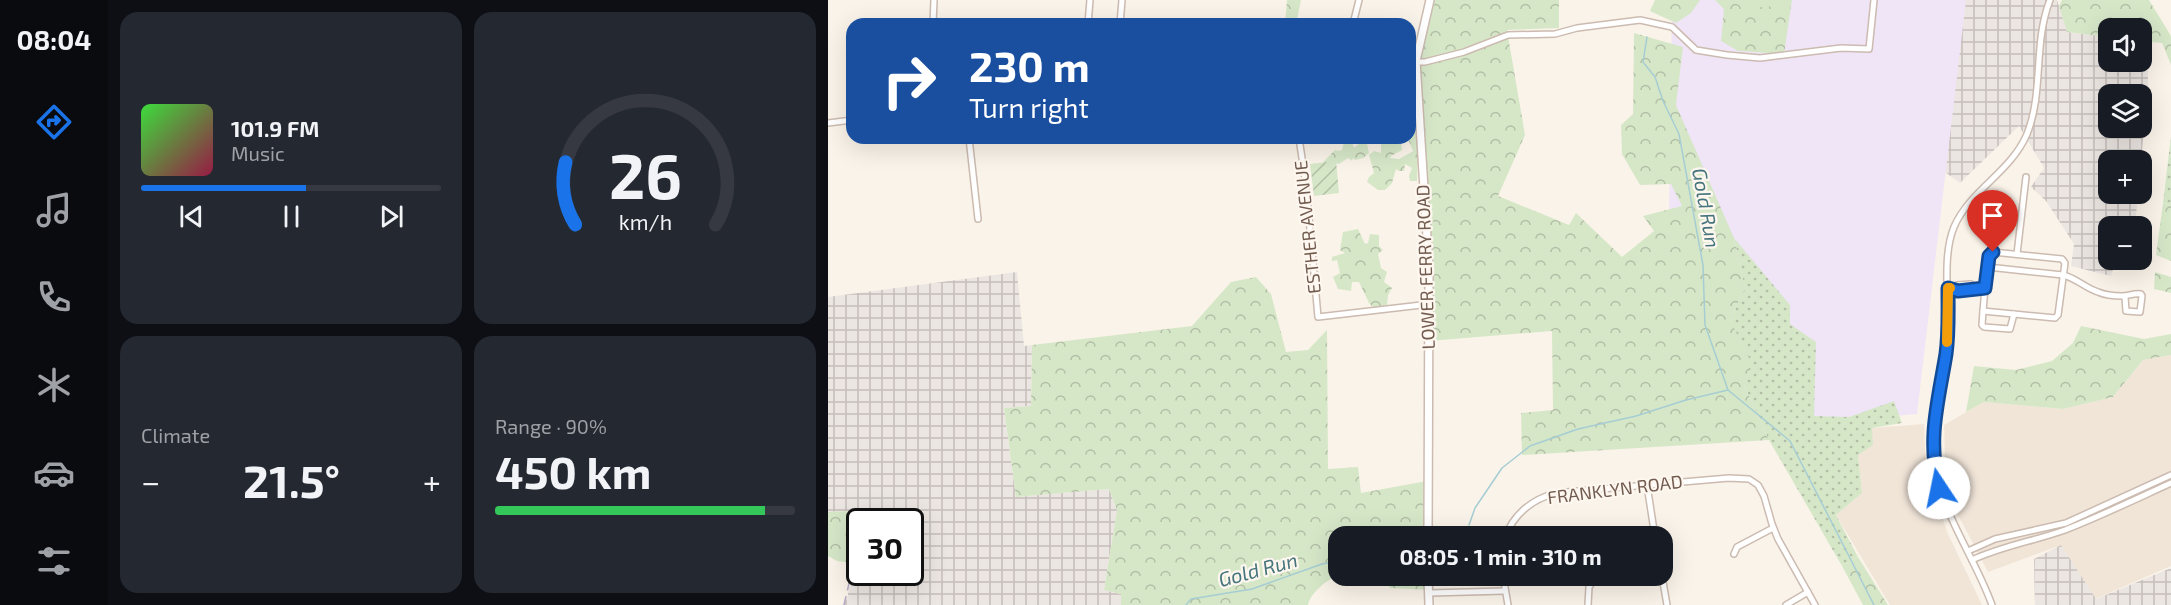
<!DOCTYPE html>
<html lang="en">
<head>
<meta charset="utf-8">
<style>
  :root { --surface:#171b24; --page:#242831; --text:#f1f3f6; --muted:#9ea1a6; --line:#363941; --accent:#1a73e8 }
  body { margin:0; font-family:"Exo 2",sans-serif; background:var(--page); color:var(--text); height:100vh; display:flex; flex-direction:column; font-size:22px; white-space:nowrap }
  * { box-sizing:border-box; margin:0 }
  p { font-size:20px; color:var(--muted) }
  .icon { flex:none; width:33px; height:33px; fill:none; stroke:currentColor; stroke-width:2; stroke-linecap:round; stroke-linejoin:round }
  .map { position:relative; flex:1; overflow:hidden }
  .side { display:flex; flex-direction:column; gap:12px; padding:12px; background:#0d0f14; width:720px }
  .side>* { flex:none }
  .guide { position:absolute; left:18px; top:18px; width:570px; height:126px; border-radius:18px; box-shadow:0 6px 24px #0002; background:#1a4fa0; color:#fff; overflow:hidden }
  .buttons { position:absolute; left:1270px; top:18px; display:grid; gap:12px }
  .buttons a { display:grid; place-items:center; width:54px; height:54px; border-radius:12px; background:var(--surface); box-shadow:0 6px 24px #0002; font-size:30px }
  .speed { position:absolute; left:18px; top:508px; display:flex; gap:12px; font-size:30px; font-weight:700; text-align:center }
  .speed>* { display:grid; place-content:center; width:78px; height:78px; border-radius:50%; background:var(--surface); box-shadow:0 6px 24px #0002; line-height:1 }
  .speed .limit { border:3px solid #111; border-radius:9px; background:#fff; color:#111 }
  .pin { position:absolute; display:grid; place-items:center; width:51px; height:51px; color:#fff; margin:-62px -26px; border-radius:50% 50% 50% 0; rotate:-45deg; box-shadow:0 0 6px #0007 }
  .pin .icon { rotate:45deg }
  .me { position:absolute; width:66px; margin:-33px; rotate:349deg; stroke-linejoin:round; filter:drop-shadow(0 0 4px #0008) }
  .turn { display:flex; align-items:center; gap:21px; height:126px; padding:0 24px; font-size:27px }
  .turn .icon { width:78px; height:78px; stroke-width:2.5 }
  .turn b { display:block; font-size:42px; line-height:51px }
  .big { font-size:45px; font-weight:700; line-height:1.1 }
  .side .card { flex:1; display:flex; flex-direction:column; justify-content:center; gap:9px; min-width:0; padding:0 21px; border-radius:18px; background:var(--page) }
  .side .dial { align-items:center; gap:0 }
  .dial svg { height:156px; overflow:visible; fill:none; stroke:var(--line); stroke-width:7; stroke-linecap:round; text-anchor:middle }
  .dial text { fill:var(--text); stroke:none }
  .song { display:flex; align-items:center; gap:18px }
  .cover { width:72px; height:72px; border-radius:9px; background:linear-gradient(135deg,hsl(120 70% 55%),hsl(340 70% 35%)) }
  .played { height:6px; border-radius:3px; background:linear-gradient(90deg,var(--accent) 55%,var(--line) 55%) }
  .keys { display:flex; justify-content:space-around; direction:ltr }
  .heat { display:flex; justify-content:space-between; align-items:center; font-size:33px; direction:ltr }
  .charge { height:9px; border-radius:4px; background:linear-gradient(90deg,#34c759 90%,var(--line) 0) }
  .side .tiles { flex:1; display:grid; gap:12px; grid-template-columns:repeat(2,1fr) }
  .trip { position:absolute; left:500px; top:526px; width:345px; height:60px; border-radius:18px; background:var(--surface); box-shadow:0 6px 24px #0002; font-weight:700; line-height:60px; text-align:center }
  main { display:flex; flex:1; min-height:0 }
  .dock { display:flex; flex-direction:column; width:108px; justify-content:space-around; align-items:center; background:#090b0e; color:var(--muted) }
  .dock .icon { width:42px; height:42px }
  .dock .active { color:var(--accent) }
  .dock b { font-size:27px; color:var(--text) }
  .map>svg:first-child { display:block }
  .residential { fill:#f1e5d8 }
  .industrial { fill:url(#industrial-grid); fill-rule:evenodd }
  .education { fill:#f0e5f7 }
  .grass { fill:url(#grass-dots) }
  .forest { fill:url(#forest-crowns) }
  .garden { fill:url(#garden-furrows) }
  .pitch { fill:#d6e7c8 }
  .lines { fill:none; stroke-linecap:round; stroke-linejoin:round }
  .stream { stroke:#a6cdd3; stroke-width:1.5 }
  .minor-casing { stroke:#ccbbb0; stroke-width:8 }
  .tertiary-casing { stroke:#ccbbb0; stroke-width:10 }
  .minor { stroke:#fff; stroke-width:5 }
  .tertiary { stroke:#fff; stroke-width:7 }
  .rail { stroke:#b6a8c4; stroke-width:1.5; stroke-dasharray:9 6; stroke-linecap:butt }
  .route-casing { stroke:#114b97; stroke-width:15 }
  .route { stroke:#1a73e8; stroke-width:10 }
  .slow { stroke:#f59e0b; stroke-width:10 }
  .labels { text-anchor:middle; stroke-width:4.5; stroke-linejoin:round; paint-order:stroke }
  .street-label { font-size:18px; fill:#725b4f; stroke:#fdf7ef }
  .water-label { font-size:20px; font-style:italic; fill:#47757d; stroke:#fdf7ef }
</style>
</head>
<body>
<main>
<nav class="dock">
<b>08:04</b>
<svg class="icon active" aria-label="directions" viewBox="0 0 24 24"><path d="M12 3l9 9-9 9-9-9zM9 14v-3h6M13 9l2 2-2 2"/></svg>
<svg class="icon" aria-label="music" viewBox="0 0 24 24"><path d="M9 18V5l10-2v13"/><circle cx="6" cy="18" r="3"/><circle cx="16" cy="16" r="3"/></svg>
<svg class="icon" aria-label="phone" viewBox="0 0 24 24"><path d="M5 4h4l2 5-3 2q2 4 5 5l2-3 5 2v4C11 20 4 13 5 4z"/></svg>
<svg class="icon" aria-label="climate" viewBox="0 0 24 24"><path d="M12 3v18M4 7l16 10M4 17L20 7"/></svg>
<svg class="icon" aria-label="car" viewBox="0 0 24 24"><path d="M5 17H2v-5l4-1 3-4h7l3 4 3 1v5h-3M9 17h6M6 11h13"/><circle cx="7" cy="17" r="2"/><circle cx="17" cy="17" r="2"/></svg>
<svg class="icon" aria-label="filters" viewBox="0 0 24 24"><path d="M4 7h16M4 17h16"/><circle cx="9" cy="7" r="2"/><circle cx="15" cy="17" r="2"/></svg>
</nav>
<section class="side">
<div class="tiles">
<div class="card">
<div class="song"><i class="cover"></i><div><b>101.9 FM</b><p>Music</p></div></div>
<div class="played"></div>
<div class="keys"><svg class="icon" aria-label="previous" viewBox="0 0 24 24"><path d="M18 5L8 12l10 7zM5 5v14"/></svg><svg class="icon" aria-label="pause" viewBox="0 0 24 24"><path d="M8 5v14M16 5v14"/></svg><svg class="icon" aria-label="next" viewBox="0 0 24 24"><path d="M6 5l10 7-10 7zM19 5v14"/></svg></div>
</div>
<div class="card dial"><svg viewBox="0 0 100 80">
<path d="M14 69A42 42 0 1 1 86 69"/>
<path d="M14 69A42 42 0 0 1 9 37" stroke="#1a73e8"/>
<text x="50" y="56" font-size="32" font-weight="700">26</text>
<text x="50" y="72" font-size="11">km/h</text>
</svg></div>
<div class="card"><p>Climate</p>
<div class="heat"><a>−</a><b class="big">21.5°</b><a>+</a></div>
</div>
<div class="card"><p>Range · 90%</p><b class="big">450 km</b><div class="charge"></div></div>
</div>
</section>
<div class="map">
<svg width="1343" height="605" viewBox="0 0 1343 605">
  <defs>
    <pattern id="industrial-grid" width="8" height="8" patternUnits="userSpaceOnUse" patternTransform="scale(1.5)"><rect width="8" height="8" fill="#ece6e2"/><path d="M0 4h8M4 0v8" fill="none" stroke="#c4bdba"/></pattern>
    <pattern id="grass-dots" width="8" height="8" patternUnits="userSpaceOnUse" patternTransform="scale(1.5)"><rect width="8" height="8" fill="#d6e7c8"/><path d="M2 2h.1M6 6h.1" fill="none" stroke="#b2bea5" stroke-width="1.8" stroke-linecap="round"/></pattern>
    <pattern id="forest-crowns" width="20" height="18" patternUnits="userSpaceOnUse" patternTransform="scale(1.5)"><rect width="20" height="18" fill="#d6e7c8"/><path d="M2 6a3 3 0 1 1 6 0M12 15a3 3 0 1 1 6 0" fill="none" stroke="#b2bea5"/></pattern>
    <pattern id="garden-furrows" width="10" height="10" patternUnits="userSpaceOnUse" patternTransform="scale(1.5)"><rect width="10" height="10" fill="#d6e7c8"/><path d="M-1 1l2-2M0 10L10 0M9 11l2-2" fill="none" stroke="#b2bea5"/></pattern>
  </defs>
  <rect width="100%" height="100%" fill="#faf3e9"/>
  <g class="residential">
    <path d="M1343,355V566L1267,599L1233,545L1160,572L1118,492L1116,425L1156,402L1235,409L1285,397L1315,360Z"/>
    <path d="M1096,424L1098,470L1120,534L1154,605H1062L1008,515L1034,493L1030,455L1044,428Z"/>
  </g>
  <g class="industrial">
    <path d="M1137,0H1229L1239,32L1281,37V62H1314V41H1320V91L1313,160H1281V194H1310L1307,226H1281V260H1288L1283,276L1243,266L1246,244L1218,201L1203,187L1216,168L1191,126L1132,183L1117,172ZM1281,94H1314V128H1281Z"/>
    <path d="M189,272L196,346L204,345L203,406L176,408L188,497L281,489L289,510L276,590L293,594V605H14L19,599L26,563L19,511L0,512V297ZM32,522H82V573H32Z"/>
    <path d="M1233,545L1268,599L1343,568V605H1207L1206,559Z"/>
  </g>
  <path class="education" d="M844,0H1138L1089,414L838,436Z"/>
  <g class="grass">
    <path d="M1343,136V205L1335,203Z"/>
    <path d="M906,238L962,305V324L988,342L986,416L1021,417L1066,401L1074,423L1044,428L1045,445L1030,455L1034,493L1008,515L1030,557L1014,566L941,440L916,385L902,320L917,288Z"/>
  </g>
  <g class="forest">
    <path d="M459,0H473L468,24H457Z"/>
    <path d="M603,0H731V28L679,30L697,135L670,196L741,225L748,213L794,257L826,231L815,216L854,206L843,184L812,185L794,154L793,125L805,114L806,33L855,47L848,105L906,238L917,288L902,320L923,362L916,385L941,440L694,455L693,413L725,410L724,331L601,341L591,56Z"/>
    <path d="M827,0H872L863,13L848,23L822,11Z"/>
    <path d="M887,0H964L956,54L910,51L893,41L896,9Z"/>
    <path d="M1234,0H1321L1343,36V65L1334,43L1314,41V28H1281V37L1239,32L1231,6Z"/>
    <path d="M582,109L591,110L589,181H582L581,176L584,168L577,164L576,171H571L568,169L564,183L557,190H550L539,182L541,177L546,173L541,155L546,151L553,153V143L563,140L573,143L574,150L563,156L562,158L571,159L585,151L580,139L582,138Z"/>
    <path d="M517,138H528L524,142L526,148L533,142L539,144L541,153L535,158L527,160L525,158L524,161L520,158L511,164L505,163L498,167L495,162L507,150L510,151L514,150Z"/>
    <path d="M1335,203L1343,205V261L1328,255Z"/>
    <path d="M530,229L537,244L540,243L542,234L551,235V246L555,250L550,254L553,268L559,272L556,282L564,288L560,295L559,305L546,308L541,303L531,282H524L523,291L510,289L505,277L512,273L509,260L504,261V257L517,253L512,250L515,232Z"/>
    <path d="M1327,272L1343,277V293L1326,289Z"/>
    <path d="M428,277L443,294L458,352L480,350L499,330L500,469L530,467L533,493L599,481L600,537H510V576C499,579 482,594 480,605H293V594L276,590L289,510L281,489L188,497L176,408L203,406L204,345L364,326L403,282Z"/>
    <path d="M1253,326L1316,339L1343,334V355L1315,360L1285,397L1235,409L1156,402L1138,412L1146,366L1188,370L1224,361L1245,343Z"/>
    <path d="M19,511L26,563L9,561L0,556V512Z"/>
    <path d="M1030,557L1060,605H1035L1014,566Z"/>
    <path d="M556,576H601V590L562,588Z"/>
  </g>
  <path class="garden" d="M508,161L511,193L486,196L482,164Z"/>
  <path class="pitch" d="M902,0H956L955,7C937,5 917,12 902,0Z"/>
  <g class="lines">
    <g class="stream">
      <path d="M819,37L815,62L827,77L835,101L851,134L875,265L877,325L900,390L962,441L1046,605"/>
      <path d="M641,525L647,508L674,468L702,446L750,429L808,416L858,400L900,390"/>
      <path d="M358,605L363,599L424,589L494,564L510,561"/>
    </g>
    <g class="minor-casing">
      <g id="minor">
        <path d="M105,24L106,0"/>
        <path d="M260,24L262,0"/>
        <path d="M292,24L294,0"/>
        <path d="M525,24L531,0"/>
        <path d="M582,62H597L636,52L680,35L727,34L749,28L812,20L844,27L868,50L899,55L932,58L1013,48L1041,49L1046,0"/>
        <path d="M0,123L24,120"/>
        <path d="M141,138L150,219"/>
        <path d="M471,138L478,185L490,317L602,304"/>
        <path d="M1189,254L1198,177"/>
        <path d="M1160,267L1235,275C1248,278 1257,288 1270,292C1277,295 1287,296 1294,296C1301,296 1305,293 1313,294L1314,296L1312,312L1298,311L1297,297"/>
        <path d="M1147,288L1143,284L1129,285L1125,288L1130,291L1157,288L1161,256L1165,252L1234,259L1237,263L1230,315L1227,318L1155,311L1157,288"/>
        <path d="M1155,311L1154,325L1156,327L1182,329L1186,314"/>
        <path d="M819,485L827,537"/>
        <path d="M677,537C686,514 703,500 727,493L901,478L921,479L930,485L936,496L944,524L950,539L987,605"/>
        <path d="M1140,551L1167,539L1238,523L1343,475"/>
        <path d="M906,554L909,547L945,528"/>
        <path d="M1144,560C1174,546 1206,541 1237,530C1273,516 1308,499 1343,483"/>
        <path d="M675,576L680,605"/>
        <path d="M834,576L839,605"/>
        <path d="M601,593L677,591"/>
        <path d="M760,605L761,587L769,576"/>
        <path d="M958,605L980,592"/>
        <path d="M1164,605C1145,552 1107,506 1105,448C1103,409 1119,370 1120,331C1121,299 1114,256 1126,227C1142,190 1183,172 1199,134C1216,92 1205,43 1222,0"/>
      </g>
    </g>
    <g class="tertiary-casing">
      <g id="tertiary">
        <path d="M600,537L601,269L588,61L602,0"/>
        <path d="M600,576L601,605"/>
      </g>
    </g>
    <use href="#minor" class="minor"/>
    <use href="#tertiary" class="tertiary"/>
    <path class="rail" d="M16,605L23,575V509"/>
  </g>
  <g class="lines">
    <g class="route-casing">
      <path id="route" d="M1111,488C1099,438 1110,403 1118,354C1121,332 1120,310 1120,288L1130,291L1157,288L1161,256L1165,252"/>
    </g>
    <use href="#route" class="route"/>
    <path class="slow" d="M1119,342L1120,288H1122"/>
  </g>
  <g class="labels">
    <g class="street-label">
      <text transform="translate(480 227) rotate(-96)" y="6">ESTHER AVENUE</text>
      <text transform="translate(598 267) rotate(-92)" y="6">LOWER FERRY ROAD</text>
      <text transform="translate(787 490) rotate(-7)" y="6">FRANKLYN ROAD</text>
    </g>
    <g class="water-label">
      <text transform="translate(878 208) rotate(80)" y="7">Gold Run</text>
      <text transform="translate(430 570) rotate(-15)" y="7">Gold Run</text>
    </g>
  </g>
</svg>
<div class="buttons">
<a><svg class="icon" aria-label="sound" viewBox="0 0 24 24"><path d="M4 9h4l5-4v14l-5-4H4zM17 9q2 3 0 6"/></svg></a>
<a><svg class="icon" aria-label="layers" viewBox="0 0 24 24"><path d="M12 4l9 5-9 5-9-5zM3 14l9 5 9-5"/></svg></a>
<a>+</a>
<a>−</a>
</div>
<div class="speed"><div class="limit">30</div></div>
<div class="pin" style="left:1165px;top:252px;background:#d93025"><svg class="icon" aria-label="arrive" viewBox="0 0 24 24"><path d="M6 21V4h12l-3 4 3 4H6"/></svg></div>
<svg class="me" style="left:1111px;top:488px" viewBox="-20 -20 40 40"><circle r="19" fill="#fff"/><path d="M0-13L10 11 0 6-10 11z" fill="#1a73e8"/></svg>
<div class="trip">08:05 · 1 min · 310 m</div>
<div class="guide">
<div class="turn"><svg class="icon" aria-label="right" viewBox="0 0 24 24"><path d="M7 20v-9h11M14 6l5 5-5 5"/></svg><div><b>230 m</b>Turn right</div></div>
</div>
</div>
</main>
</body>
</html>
